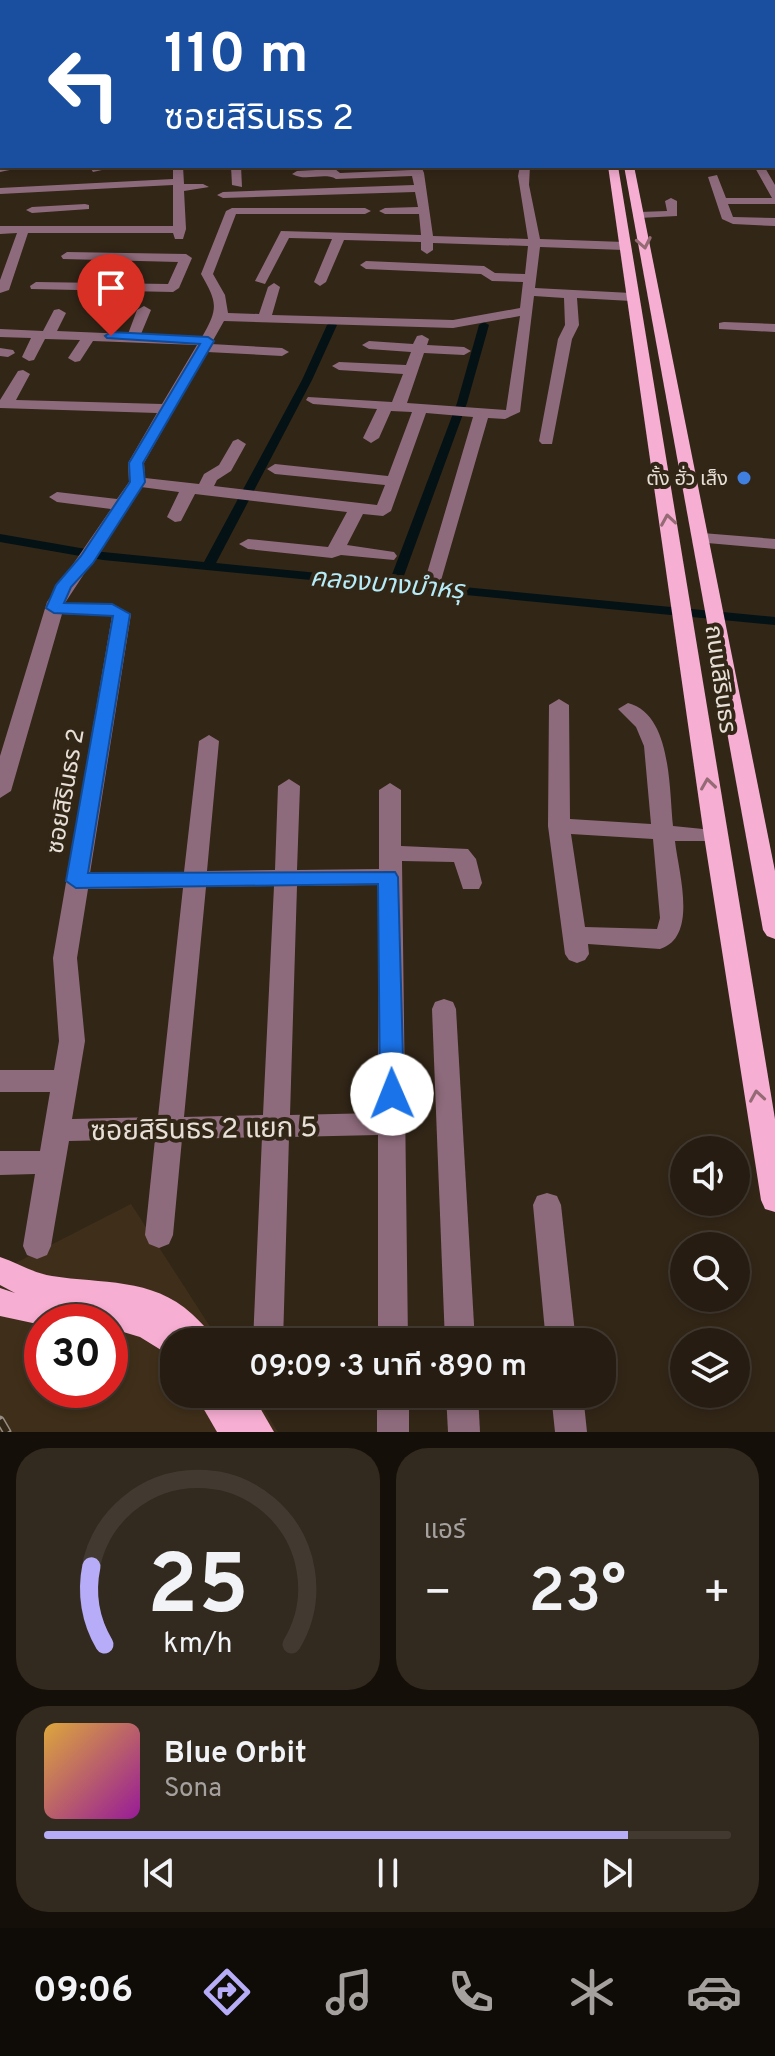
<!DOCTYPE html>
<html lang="th">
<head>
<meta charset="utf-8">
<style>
  :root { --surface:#261c11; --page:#32291f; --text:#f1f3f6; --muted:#a4a19f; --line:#423a31; --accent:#b6acf8 }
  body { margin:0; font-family:Overpass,"Noto Sans Thai",sans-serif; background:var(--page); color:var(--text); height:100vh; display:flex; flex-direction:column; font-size:30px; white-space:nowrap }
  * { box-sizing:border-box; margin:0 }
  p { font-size:26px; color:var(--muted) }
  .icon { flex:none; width:44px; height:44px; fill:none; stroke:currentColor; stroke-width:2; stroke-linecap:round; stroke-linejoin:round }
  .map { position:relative; height:1432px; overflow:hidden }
  .details { display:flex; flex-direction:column; gap:16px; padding:16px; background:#150f09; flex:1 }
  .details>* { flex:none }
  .guide { position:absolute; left:0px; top:0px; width:776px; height:168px; box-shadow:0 4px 12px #0003,0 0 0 2px var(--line); background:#1a4fa0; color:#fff; overflow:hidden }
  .buttons { position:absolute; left:670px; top:1136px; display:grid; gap:16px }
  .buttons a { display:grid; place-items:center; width:80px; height:80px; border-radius:50%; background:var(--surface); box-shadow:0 4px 12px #0003,0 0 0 2px var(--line); font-size:40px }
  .speed { position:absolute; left:24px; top:1304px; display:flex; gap:16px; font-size:40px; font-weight:700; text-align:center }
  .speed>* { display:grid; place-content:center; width:104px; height:104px; border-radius:50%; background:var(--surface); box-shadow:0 4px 12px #0003,0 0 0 2px var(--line); line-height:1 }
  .speed .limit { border:12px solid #d22; background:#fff; color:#111 }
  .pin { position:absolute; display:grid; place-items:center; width:68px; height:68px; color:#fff; margin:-82px -34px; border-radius:50% 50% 50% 0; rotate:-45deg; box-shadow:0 0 8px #0007 }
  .pin .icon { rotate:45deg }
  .me { position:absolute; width:88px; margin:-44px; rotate:359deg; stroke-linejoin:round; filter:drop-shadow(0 0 6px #0008) }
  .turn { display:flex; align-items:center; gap:28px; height:168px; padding:0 32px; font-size:36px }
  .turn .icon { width:104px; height:104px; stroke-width:2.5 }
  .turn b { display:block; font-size:56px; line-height:68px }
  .big { font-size:60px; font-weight:600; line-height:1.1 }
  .details .tile { flex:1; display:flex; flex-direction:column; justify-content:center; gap:12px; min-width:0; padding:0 28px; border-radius:32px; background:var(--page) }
  .details .dial { align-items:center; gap:0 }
  .dial svg { height:208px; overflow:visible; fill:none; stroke:var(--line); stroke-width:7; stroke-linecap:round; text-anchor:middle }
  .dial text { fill:var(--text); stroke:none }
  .song { display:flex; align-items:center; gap:24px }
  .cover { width:96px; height:96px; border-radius:12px; background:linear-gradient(135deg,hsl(40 70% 55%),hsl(300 70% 35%)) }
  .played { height:8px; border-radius:4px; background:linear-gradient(90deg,var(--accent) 85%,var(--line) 85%) }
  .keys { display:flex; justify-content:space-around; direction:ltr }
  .heat { display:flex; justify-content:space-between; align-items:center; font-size:44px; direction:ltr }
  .details .tiles { flex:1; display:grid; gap:16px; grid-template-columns:1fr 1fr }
  .tile:last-child { grid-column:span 2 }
  .trip { position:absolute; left:160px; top:1328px; width:456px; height:80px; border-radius:32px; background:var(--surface); box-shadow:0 4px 12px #0003,0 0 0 2px var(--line); font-weight:600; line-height:80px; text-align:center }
  .tabs { display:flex; height:128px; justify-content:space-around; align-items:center; background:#0f0b07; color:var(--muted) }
  .tabs .icon { width:56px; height:56px }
  .tabs .current { color:var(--accent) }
  .tabs b { font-size:36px; color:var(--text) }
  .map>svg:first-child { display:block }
  .built { fill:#3f2f1a; fill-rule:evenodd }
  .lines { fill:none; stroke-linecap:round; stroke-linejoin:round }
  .canal { fill:#041215; fill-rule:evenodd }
  .river { fill:#041215; fill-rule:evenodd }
  .minor { fill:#8e6b7c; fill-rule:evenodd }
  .major { fill:#f6aed2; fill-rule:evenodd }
  .rail-far1-casing { stroke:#978d82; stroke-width:3 }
  .rail-casing { stroke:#978d82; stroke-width:9 }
  .rail-far1 { stroke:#322617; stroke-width:2; stroke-dasharray:5; stroke-linecap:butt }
  .rail { stroke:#322617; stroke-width:6; stroke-dasharray:17; stroke-linecap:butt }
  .oneway { stroke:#946a74 }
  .route { fill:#1a73e8; stroke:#114b97; stroke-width:2 }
  .shop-dot { fill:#3f7fe0; stroke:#322617; stroke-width:3 }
  .labels { text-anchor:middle; stroke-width:8; stroke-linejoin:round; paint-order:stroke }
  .far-poi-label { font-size:20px; fill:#e8e0d7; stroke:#322617; text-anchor:end }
  .street-label { font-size:24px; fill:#e8e0d7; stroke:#322617 }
  .water-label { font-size:26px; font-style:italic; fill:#b6ebf8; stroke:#322617 }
  .near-street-label { font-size:28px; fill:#e8e0d7; stroke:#322617 }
</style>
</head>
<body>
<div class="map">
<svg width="775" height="1432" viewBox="0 0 775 1432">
  <rect width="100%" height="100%" fill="#322617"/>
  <path class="built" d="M131,1204L220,1342H174V1394H254L278,1432H0V1271ZM42,1322H110V1390H42Z"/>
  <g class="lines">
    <path class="canal" d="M332,322L337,325L312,380L216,563L390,580L457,403L479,325L484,322L489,325L467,403L402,581L775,617V625L103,560L0,542V534L103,552L204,562L302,380L327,325Z"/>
    <rect class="river" x="192" y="0" width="10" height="2"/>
    <g class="minor">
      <path d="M0,0H9L11,2L2,3Z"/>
      <path d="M43,0H53L55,2H45Z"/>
      <path d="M101,0L99,2L81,1L82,0Z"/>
      <path d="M133,0H141L142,2H134Z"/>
      <path d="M170,0H178L179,2H171Z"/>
      <path d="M199,0H220L222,2H201Z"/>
      <path d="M225,0H252L254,2H227Z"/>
      <path d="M345,0H376L378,2H347Z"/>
      <path d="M511,0H517L518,2H510Z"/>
      <rect x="534" y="0" width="8" height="2"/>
      <path d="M774,22L775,23V29L774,28Z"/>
      <path d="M0,24L2,25V32L0,31Z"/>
      <path d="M0,42L2,43V49L0,48Z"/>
      <rect x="774" y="53" width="1" height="6"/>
      <path d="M0,71L2,72V78L0,77Z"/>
      <rect x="774" y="79" width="1" height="6"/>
      <rect x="0" y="96" width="2" height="6"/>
      <rect x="774" y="103" width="1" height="6"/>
      <rect x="774" y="136" width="1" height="8"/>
      <path d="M0,166H29L0,172Z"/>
      <path d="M89,166H100L102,170L93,172Z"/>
      <path d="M173,166H183L184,184H203L209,187L184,191L186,229L183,239H175L173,233H28L9,290L0,293V280L17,233L0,234V226H173V185L0,194V188L173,179Z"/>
      <path d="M231,166H241L242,187L232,185Z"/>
      <path d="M411,166H421L424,173L433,236L528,239L518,176L520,166H530L529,185L540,239L624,242L630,246L624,250L540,247L535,288L631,293L637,297L631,301L577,298L579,325L572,339L552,444H542L539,441L558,339L565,325L564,298L534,296L520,412L505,419L488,418L440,584H428L425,580L473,417L426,413L391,511L383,516L363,514L347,545L394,552L397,556L394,560L341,555L332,558L248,549L239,544L248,539L328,547L347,512L195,494L181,521L175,522L167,517L179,492L141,487L65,603L112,604L131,614L90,873L184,872L199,741L209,735L219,741L207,871L275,870L278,786L289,779L300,786L297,870L379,869V790L390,783L401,790V846L468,849L476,859L482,883L479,889H463L454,862L402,861L408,1342H378V1135L289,1137L283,1342H253L262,1137L182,1139L173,1235L169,1244L159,1248L149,1244L145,1235L155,1139L69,1141L51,1246L47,1255L37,1259L27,1255L23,1246L35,1174L0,1175V1151H40L50,1092H0V1070H54L59,1041L53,958L112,616L62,614L11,791L0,798V756L47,602L111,509L57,502L49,497L57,492L117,499L129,482L128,463L157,413L0,408V400L18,371L23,370L30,374L16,400L162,404L197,345L93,341L80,361L75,362L68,358L80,340L45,339L34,360L29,361L22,357L31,338L0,337V329L43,331L54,310L59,309L66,313L57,331L128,334L137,310L144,306L151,310L141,334L202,337C219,308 217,302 201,274L226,211L232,208H365L371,211L365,214H236L213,274L225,295L228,313L259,314L268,287L274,283L280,287L272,315L453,320L520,308L523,282L492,281L481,274L366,269L360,265L366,261L484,266L495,273L525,274L528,246L433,243V250L427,254L421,250V242L344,240L326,282L320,286L314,282L332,239L289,238L265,284L255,281L281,231L421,235L419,214H385L379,211L385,208L418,207L415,192L223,198L217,195L223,192L414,185L412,176L336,179C324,172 305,182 292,174L297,171L335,169L340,173L411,170ZM520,316L506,410L407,403L424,353L464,355L471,351L464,347L427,345L429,339L422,335L417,336L413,344L369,341L362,345L369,349L411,352L406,365L339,362L332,366L339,370L403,374L392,402L308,397L306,400L313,404L377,409L363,438L371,443L379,438L391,411L412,412L388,476L275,464L267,469L275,474L385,485L377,505L214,486L217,480L231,471L246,444L238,439L233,441L219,465L204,474L199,484L145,478L144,463L207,352L282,356L289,352L282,348L211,344L224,321L453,328ZM379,885L378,1113L290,1115L297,886ZM274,886L263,1115L184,1117L206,887ZM183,888L158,1117L72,1119L85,1041L77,958L88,889Z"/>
      <path d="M754,166H764L775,185V204H728L733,217L775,218V226L733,224L722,219L708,177L717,175L726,198H772Z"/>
      <path d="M671,198L677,201V216L639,218L633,215L639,212L667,211L665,201Z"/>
      <path d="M85,204L89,205V209L32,213L26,210L32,207Z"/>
      <path d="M67,252L186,254L192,258L179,288L173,292L31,289L30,286L36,282L168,284L178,262L63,259L61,256Z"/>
      <path d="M724,322L775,324V332L719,329V323Z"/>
      <path d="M0,348L13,350L15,353L8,357L0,356Z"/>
      <path d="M702,533L775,539V549L696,542V534Z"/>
      <path d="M559,699L569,705L570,819L651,824L644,746L636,727L618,709L628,703C672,714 669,790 673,826L723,831L726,836L723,841H675C678,871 699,937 660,949L588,944L589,954L585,960L577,963L569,960L565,954L548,826L549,705ZM571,834L653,839L660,918L657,929L585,927Z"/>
      <path d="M444,999L453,1002L456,1009L475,1342H445L432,1009L435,1002Z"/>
      <path d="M547,1193L557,1196L561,1205L576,1342H546L533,1205L537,1196Z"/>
      <rect x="377" y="1394" width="32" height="38"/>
      <path d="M446,1394H478L480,1432H448Z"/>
      <path d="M551,1394H583L587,1432H555Z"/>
    </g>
    <g class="major">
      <path d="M579,0H587L588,2H580Z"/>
      <rect x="600" y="0" width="8" height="2"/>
      <rect x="774" y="9" width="1" height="4"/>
      <path d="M608,166H618L775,1119V1212L765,1209L761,1200L704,836Z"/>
      <path d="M624,166H634L775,871V939L767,936L763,930Z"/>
      <path d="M0,1257C18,1263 33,1273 52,1276C101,1284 152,1277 192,1314C201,1323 210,1330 215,1342H174V1358L140,1337L110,1328V1322H42V1325L0,1316V1288L15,1293L0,1285Z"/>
      <path d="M195,1394H252L274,1432H217Z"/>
    </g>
    <g class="rail-far1-casing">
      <path id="rail-far1" d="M723,0L734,2"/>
    </g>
    <g class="rail-casing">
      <path id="rail" d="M0,1420L7,1432"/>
    </g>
    <use href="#rail-far1" class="rail-far1"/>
    <use href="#rail" class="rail"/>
  </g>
  <defs><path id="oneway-chevron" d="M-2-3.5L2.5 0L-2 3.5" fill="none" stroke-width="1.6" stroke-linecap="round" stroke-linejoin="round" transform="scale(2)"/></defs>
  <g class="oneway">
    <use href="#oneway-chevron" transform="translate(644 243) rotate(79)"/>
    <use href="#oneway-chevron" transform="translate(668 520) rotate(-99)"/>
    <use href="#oneway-chevron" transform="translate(708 784) rotate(-98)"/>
    <use href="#oneway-chevron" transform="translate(757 1096) rotate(-99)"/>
  </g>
  <path class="route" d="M111,332L208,337L214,341L143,463L145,482L93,563L71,587L64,603L112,604L130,614L88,873L395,872L398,877L404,1094L400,1100L392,1103L383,1100L380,1094L378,884L76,888L66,881L113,616L54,613L46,608L56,585L81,556L130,482L129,463L200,344L107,338L105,336Z"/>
  <circle class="shop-dot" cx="744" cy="478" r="8"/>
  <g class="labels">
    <g class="far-poi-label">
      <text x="728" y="485">ตั้ง ฮั่ว เส็ง</text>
    </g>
    <g class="street-label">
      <text transform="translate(721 679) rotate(82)" y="8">ถนนสิรินธร</text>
      <text transform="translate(65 791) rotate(-80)" y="8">ซอยสิรินธร 2</text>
    </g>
    <g class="water-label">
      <text transform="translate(387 583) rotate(5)" y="9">คลองบางบำหรุ</text>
    </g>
    <g class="near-street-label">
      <text transform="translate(204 1128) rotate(-1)" y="10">ซอยสิรินธร 2 แยก 5</text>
    </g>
  </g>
</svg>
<div class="buttons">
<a><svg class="icon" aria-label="sound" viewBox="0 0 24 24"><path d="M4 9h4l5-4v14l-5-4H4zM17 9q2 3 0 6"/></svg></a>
<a><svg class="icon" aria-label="search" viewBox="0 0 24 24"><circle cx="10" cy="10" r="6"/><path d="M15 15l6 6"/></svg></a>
<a><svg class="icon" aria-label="layers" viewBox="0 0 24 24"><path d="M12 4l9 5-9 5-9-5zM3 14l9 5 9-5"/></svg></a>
</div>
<div class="speed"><div class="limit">30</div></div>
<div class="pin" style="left:111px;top:336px;background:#d93025"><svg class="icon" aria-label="arrive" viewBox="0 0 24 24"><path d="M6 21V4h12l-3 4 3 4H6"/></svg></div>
<svg class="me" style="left:392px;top:1094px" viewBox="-20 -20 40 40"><circle r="19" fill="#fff"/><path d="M0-13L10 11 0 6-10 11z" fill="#1a73e8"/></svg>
<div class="trip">09:09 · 3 นาที · 890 m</div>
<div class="guide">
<div class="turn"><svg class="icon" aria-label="left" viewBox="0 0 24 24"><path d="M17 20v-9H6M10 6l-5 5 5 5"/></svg><div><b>110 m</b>ซอยสิรินธร 2</div></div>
</div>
</div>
<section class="details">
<div class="tiles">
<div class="tile dial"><svg viewBox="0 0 100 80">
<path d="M14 69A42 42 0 1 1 86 69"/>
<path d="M14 69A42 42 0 0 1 9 39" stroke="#b6acf8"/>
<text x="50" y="56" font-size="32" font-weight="700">25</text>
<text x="50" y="72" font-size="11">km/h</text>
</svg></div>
<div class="tile"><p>แอร์</p>
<div class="heat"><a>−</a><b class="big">23°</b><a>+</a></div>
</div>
<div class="tile">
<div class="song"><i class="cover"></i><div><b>Blue Orbit</b><p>Sona</p></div></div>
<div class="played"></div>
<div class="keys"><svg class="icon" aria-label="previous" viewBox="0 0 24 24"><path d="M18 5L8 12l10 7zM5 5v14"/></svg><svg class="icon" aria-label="pause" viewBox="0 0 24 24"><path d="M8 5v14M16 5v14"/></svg><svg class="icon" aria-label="next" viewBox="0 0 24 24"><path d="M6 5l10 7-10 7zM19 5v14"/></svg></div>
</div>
</div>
</section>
<nav class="tabs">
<b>09:06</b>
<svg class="icon current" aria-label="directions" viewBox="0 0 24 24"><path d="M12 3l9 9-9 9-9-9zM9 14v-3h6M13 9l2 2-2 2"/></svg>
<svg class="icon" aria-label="music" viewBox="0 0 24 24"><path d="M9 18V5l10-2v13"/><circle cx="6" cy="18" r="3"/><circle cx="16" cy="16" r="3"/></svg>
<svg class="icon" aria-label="phone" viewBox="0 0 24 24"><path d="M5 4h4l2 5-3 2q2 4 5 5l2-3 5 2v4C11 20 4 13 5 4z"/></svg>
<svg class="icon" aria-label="climate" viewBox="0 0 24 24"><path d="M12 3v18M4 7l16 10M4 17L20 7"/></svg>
<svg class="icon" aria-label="car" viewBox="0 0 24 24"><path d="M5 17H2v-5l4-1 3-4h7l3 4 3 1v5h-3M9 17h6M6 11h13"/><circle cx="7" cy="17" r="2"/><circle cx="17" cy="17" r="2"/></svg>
</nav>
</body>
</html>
